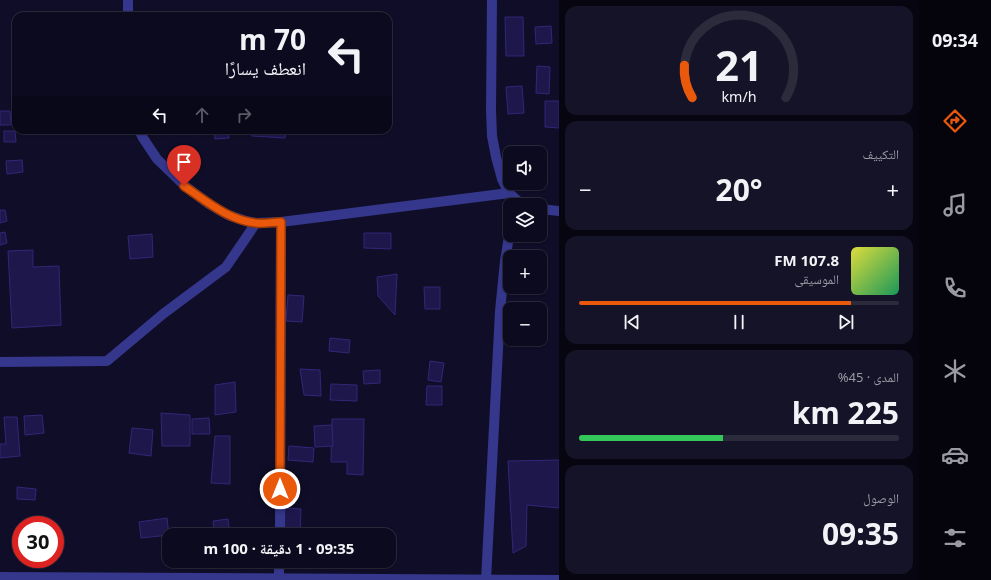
<!DOCTYPE html>
<html lang="ar">
<head>
<meta charset="utf-8">
<style>
  :root { --surface:#0c0a1e; --page:#151327; --text:#f1f3f6; --muted:#9a9aa4; --line:#2c2b3c; --accent:#ea580c }
  body { margin:0; font-family:"Noto Sans","Noto Naskh Arabic",sans-serif; background:var(--page); color:var(--text); direction:rtl; height:100vh; display:flex; flex-direction:column; font-size:15px; white-space:nowrap }
  * { box-sizing:border-box; margin:0 }
  p { font-size:13px; color:var(--muted) }
  .icon { flex:none; width:22px; height:22px; fill:none; stroke:currentColor; stroke-width:2; stroke-linecap:round; stroke-linejoin:round }
  .map { position:relative; flex:1; overflow:hidden; direction:ltr }
  .drawer { display:flex; flex-direction:column; gap:6px; padding:6px; background:#070610; width:360px }
  .drawer>* { flex:none }
  .banner { position:absolute; left:12px; top:12px; width:380px; height:122px; border-radius:12px; box-shadow:0 1px 3px #0004,0 0 0 1px var(--line); direction:rtl; background:#0c0a1e; color:var(--text); overflow:hidden }
  .controls { position:absolute; left:503px; top:146px; display:grid; gap:8px }
  .controls a { display:grid; place-items:center; width:44px; height:44px; border-radius:8px; background:var(--surface); box-shadow:0 1px 3px #0004,0 0 0 1px var(--line); font-size:20px }
  .speed { position:absolute; left:12px; top:516px; display:flex; gap:8px; font-size:20px; font-weight:700; text-align:center }
  .speed>* { display:grid; place-content:center; width:52px; height:52px; border-radius:50%; background:var(--surface); box-shadow:0 1px 3px #0004,0 0 0 1px var(--line); line-height:1 }
  .speed .limit { border:6px solid #d22; background:#fff; color:#111 }
  .pin { position:absolute; display:grid; place-items:center; width:34px; height:34px; color:#fff; margin:-41px -17px; border-radius:50% 50% 50% 0; rotate:-45deg; box-shadow:0 0 4px #0007 }
  .pin .icon { rotate:45deg }
  .me { position:absolute; width:44px; margin:-22px; rotate:0deg; stroke-linejoin:round; filter:drop-shadow(0 0 3px #0008) }
  .turn { display:flex; align-items:center; gap:14px; height:84px; padding:0 20px; font-size:18px }
  .turn .icon { width:52px; height:52px; stroke-width:2.5 }
  .turn b { display:block; font-size:28px; line-height:34px }
  .lanes { display:flex; align-items:center; height:38px; padding:0 20px; background:#0003; justify-content:center; gap:20px; direction:ltr }
  .lanes .off { opacity:.35 }
  .big { font-size:30px; font-weight:700; line-height:1.1 }
  .drawer .tile { flex:1; display:flex; flex-direction:column; justify-content:center; gap:6px; min-width:0; padding:0 14px; border-radius:12px; background:var(--page) }
  .drawer .dial { align-items:center; gap:0 }
  .dial svg { height:104px; overflow:visible; fill:none; stroke:var(--line); stroke-width:7; stroke-linecap:round; text-anchor:middle }
  .dial text { fill:var(--text); stroke:none }
  .song { display:flex; align-items:center; gap:12px }
  .cover { width:48px; height:48px; border-radius:6px; background:linear-gradient(135deg,hsl(60 70% 55%),hsl(150 70% 35%)) }
  .played { height:4px; border-radius:2px; background:linear-gradient(90deg,var(--accent) 85%,var(--line) 85%) }
  .keys { display:flex; justify-content:space-around; direction:ltr }
  .heat { display:flex; justify-content:space-between; align-items:center; font-size:22px; direction:ltr }
  .charge { height:6px; border-radius:3px; background:linear-gradient(90deg,#34c759 45%,var(--line) 0) }
  .trip { position:absolute; left:162px; top:528px; width:234px; height:40px; border-radius:12px; background:var(--surface); box-shadow:0 1px 3px #0004,0 0 0 1px var(--line); font-weight:700; line-height:40px; text-align:center; direction:rtl }
  main { display:flex; flex:1; min-height:0 }
  .tab-bar { display:flex; flex-direction:column; width:72px; justify-content:space-around; align-items:center; background:#05040c; color:var(--muted) }
  .tab-bar .icon { width:28px; height:28px }
  .tab-bar .selected { color:var(--accent) }
  .tab-bar b { font-size:18px; color:var(--text) }
  .map>svg:first-child { display:block }
  .building { fill:#1e174b; stroke:#312779 }
  .lines { fill:none; stroke-linecap:round; stroke-linejoin:round }
  .minor { stroke:#34378b; stroke-width:10 }
  .route-casing { stroke:#983908; stroke-width:10 }
  .route { stroke:#ea580c; stroke-width:7 }
</style>
</head>
<body>
<main>
<nav class="tab-bar">
<b>09:34</b>
<svg class="icon selected" aria-label="directions" viewBox="0 0 24 24"><path d="M12 3l9 9-9 9-9-9zM9 14v-3h6M13 9l2 2-2 2"/></svg>
<svg class="icon" aria-label="music" viewBox="0 0 24 24"><path d="M9 18V5l10-2v13"/><circle cx="6" cy="18" r="3"/><circle cx="16" cy="16" r="3"/></svg>
<svg class="icon" aria-label="phone" viewBox="0 0 24 24"><path d="M5 4h4l2 5-3 2q2 4 5 5l2-3 5 2v4C11 20 4 13 5 4z"/></svg>
<svg class="icon" aria-label="climate" viewBox="0 0 24 24"><path d="M12 3v18M4 7l16 10M4 17L20 7"/></svg>
<svg class="icon" aria-label="car" viewBox="0 0 24 24"><path d="M5 17H2v-5l4-1 3-4h7l3 4 3 1v5h-3M9 17h6M6 11h13"/><circle cx="7" cy="17" r="2"/><circle cx="17" cy="17" r="2"/></svg>
<svg class="icon" aria-label="filters" viewBox="0 0 24 24"><path d="M4 7h16M4 17h16"/><circle cx="9" cy="7" r="2"/><circle cx="15" cy="17" r="2"/></svg>
</nav>
<section class="drawer">
<div class="tile dial"><svg viewBox="0 0 100 80">
<path d="M14 69A42 42 0 1 1 86 69"/>
<path d="M14 69A42 42 0 0 1 8 44" stroke="#ea580c"/>
<text x="50" y="56" font-size="32" font-weight="700">21</text>
<text x="50" y="72" font-size="11">km/h</text>
</svg></div>
<div class="tile"><p>التكييف</p>
<div class="heat"><a>−</a><b class="big">20°</b><a>+</a></div>
</div>
<div class="tile">
<div class="song"><i class="cover"></i><div><b>107.8 FM</b><p>الموسيقى</p></div></div>
<div class="played"></div>
<div class="keys"><svg class="icon" aria-label="previous" viewBox="0 0 24 24"><path d="M18 5L8 12l10 7zM5 5v14"/></svg><svg class="icon" aria-label="pause" viewBox="0 0 24 24"><path d="M8 5v14M16 5v14"/></svg><svg class="icon" aria-label="next" viewBox="0 0 24 24"><path d="M6 5l10 7-10 7zM19 5v14"/></svg></div>
</div>
<div class="tile"><p>المدى · 45%</p><b class="big">225 km</b><div class="charge"></div></div>
<div class="tile"><p>الوصول</p><b class="big">09:35</b></div>
</section>
<div class="map">
<svg width="559" height="580" viewBox="0 0 559 580">
  <rect width="100%" height="100%" fill="#100d28"/>
  <g class="building">
    <path d="M196,14L221,16H195Z"/>
    <path d="M505,17H523L524,56H506Z"/>
    <path d="M551,26L552,43L536,44L535,27Z"/>
    <path d="M537,66L550,67L549,94L536,93Z"/>
    <path d="M522,86L524,113L508,114L506,87Z"/>
    <path d="M545,101H559V128L545,127Z"/>
    <path d="M0,111H10L11,125H0Z"/>
    <path d="M214,130H228L229,138L215,139Z"/>
    <path d="M252,130H286L285,138L252,136Z"/>
    <path d="M4,131H15L16,142H4Z"/>
    <path d="M22,160L23,172L7,174L6,161Z"/>
    <path d="M0,210H5L7,221L0,223Z"/>
    <path d="M5,232L7,243L0,245V233Z"/>
    <path d="M364,233H391V249L364,248Z"/>
    <path d="M152,234L153,257L130,259L128,236Z"/>
    <path d="M33,250V267L59,266L61,325L12,328L8,251Z"/>
    <path d="M397,274L395,315L378,296L377,277Z"/>
    <path d="M424,287H440V309H425Z"/>
    <path d="M288,295L304,296L302,322L286,321Z"/>
    <path d="M330,338L350,340L349,353L329,351Z"/>
    <path d="M430,361L444,363L441,382L428,380Z"/>
    <path d="M300,369L320,370L321,396L304,395Z"/>
    <path d="M380,370V383L364,384L363,371Z"/>
    <path d="M235,382L236,412L215,415V385Z"/>
    <path d="M331,384L357,385V401L330,400Z"/>
    <path d="M427,386H442V405H426Z"/>
    <path d="M161,413L190,415V446H162Z"/>
    <path d="M42,415L44,433L25,435L24,416Z"/>
    <path d="M4,417H17L20,456L0,458V444H6Z"/>
    <path d="M209,418L210,434H192V419Z"/>
    <path d="M332,419H364L363,475L347,474V462H331Z"/>
    <path d="M332,425L333,446L315,447L314,426Z"/>
    <path d="M132,428L153,430L151,456L129,453Z"/>
    <path d="M215,436H230V484L211,483Z"/>
    <path d="M289,446L314,448L313,462L288,460Z"/>
    <path d="M559,460V508L527,505L526,546L513,553L508,461Z"/>
    <path d="M17,487L36,489L35,500L17,499Z"/>
    <path d="M285,508L301,509L300,535H284Z"/>
    <path d="M167,518L169,535L141,538L139,522Z"/>
    <path d="M228,519L230,535H215L213,521Z"/>
  </g>
  <g class="lines">
    <g class="minor">
      <path d="M128,0V16"/>
      <path d="M492,0L491,110L492,136L496,157L502,179L509,193L519,202L527,205"/>
      <path d="M139,130L143,138L157,159L185,186L209,204L228,215L246,221L256,223L281,222L509,193"/>
      <path d="M540,209L559,211"/>
      <path d="M0,362L107,361L163,314L226,267L256,223"/>
      <path d="M280,535L281,222"/>
      <path d="M0,577L559,580"/>
      <path d="M279,580V561"/>
      <path d="M486,580L500,311L505,261L510,230"/>
    </g>
  </g>
  <g class="lines">
    <g class="route-casing">
      <path id="route" d="M184,186C206,201 228,220 256,223C264,224 273,222 281,222L280,489"/>
    </g>
    <use href="#route" class="route"/>
  </g>
</svg>
<div class="controls">
<a><svg class="icon" aria-label="sound" viewBox="0 0 24 24"><path d="M4 9h4l5-4v14l-5-4H4zM17 9q2 3 0 6"/></svg></a>
<a><svg class="icon" aria-label="layers" viewBox="0 0 24 24"><path d="M12 4l9 5-9 5-9-5zM3 14l9 5 9-5"/></svg></a>
<a>+</a>
<a>−</a>
</div>
<div class="speed"><div class="limit">30</div></div>
<div class="pin" style="left:184px;top:186px;background:#d93025"><svg class="icon" aria-label="arrive" viewBox="0 0 24 24"><path d="M6 21V4h12l-3 4 3 4H6"/></svg></div>
<svg class="me" style="left:280px;top:489px" viewBox="-20 -20 40 40"><circle r="17" fill="#ea580c" stroke="#fff" stroke-width="3"/><path d="M0-11L8 9 0 5-8 9z" fill="#fff"/></svg>
<div class="trip">09:35 · 1 دقيقة · 100 m</div>
<div class="banner">
<div class="turn"><svg class="icon" aria-label="left" viewBox="0 0 24 24"><path d="M17 20v-9H6M10 6l-5 5 5 5"/></svg><div><b>70 m</b>انعطف يسارًا</div></div>
<div class="lanes"><svg class="icon" aria-label="left" viewBox="0 0 24 24"><path d="M17 20v-9H6M10 6l-5 5 5 5"/></svg><svg class="icon off" aria-label="ahead" viewBox="0 0 24 24"><path d="M12 20V5M6 11l6-6 6 6"/></svg><svg class="icon off" aria-label="right" viewBox="0 0 24 24"><path d="M7 20v-9h11M14 6l5 5-5 5"/></svg></div>
</div>
</div>
</main>
</body>
</html>
